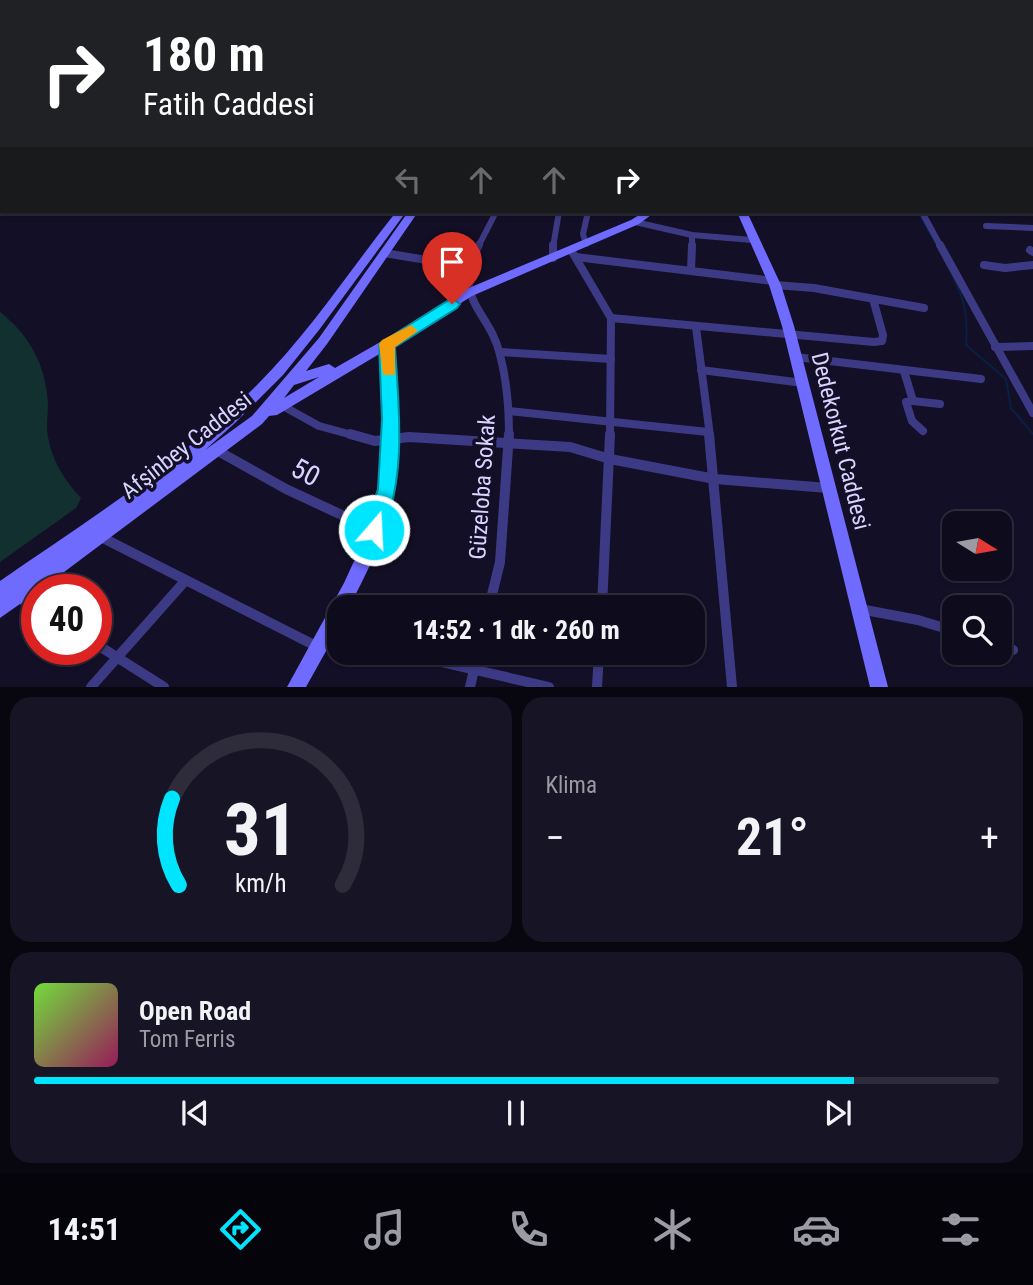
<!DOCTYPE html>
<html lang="tr">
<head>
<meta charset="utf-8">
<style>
  :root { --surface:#0e0b1c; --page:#171425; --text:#f1f3f6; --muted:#9b9ba3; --line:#2e2b3b; --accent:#00e5ff }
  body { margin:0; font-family:"Roboto Condensed",sans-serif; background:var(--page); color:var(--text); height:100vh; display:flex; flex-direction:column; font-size:26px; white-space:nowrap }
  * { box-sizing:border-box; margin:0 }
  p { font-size:23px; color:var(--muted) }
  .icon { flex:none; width:38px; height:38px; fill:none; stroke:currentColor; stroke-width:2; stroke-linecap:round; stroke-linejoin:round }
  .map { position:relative; height:687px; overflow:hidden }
  .details { display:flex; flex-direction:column; gap:10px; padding:10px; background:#08060f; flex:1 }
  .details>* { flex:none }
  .banner { position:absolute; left:0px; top:0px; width:1034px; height:214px; box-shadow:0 2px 5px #0004,0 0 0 2px var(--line); background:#202124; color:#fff; overflow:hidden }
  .needle { width:46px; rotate:101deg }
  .controls { position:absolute; left:942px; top:511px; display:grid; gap:14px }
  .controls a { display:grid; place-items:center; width:70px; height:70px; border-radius:14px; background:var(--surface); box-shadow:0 2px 5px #0004,0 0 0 2px var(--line); font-size:35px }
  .speed { position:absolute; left:21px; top:574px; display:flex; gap:14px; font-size:35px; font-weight:700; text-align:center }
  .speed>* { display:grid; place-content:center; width:91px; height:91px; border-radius:50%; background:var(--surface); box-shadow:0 2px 5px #0004,0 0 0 2px var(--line); line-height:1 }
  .speed .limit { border:10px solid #d22; background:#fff; color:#111 }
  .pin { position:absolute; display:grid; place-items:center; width:60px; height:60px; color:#fff; margin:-72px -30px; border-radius:50% 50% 50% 0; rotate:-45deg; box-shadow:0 0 7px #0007 }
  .pin .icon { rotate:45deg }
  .me { position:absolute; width:77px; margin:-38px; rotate:19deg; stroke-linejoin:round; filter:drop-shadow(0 0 5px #0008) }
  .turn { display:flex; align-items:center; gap:24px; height:147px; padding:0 28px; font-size:32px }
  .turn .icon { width:91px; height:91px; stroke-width:2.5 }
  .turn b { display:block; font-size:49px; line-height:60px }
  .lanes { display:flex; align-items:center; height:66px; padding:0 28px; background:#0003; justify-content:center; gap:35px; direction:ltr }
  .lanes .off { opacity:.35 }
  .big { font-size:52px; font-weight:700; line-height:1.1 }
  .details .card { flex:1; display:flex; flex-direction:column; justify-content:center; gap:10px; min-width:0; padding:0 24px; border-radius:21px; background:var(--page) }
  .details .dial { align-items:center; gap:0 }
  .dial svg { height:182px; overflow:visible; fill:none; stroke:var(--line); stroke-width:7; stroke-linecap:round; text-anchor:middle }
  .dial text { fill:var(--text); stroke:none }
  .song { display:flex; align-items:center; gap:21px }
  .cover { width:84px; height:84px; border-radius:10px; background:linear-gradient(135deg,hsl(100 70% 55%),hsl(330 70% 35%)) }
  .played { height:7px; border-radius:4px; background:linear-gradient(90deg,var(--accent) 85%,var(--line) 85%) }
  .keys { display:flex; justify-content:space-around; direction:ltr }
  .heat { display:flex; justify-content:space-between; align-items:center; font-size:38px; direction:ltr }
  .details .tiles { flex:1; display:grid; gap:10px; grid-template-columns:1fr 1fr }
  .card:last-child { grid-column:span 2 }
  .trip { position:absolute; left:327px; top:595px; width:378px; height:70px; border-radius:21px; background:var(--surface); box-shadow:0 2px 5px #0004,0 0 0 2px var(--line); font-weight:700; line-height:70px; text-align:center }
  .tabs { display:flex; height:112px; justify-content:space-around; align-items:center; background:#06040b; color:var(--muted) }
  .tabs .icon { width:49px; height:49px }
  .tabs .active { color:var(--accent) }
  .tabs b { font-size:32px; color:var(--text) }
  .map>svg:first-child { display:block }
  .green { fill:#12302f }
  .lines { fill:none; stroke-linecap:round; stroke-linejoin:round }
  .stream { stroke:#0a1f44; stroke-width:2 }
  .street-far2 { stroke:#3d3a85; stroke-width:6 }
  .street-far1 { stroke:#3d3a85; stroke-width:8 }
  .street { stroke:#3d3a85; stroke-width:10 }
  .secondary { fill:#6f6bff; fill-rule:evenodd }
  .route { fill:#00e5ff; stroke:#0095a6; stroke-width:2 }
  .slow { fill:#f59e0b }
  .labels { text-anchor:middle; stroke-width:7; stroke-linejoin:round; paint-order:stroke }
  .street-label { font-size:23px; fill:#d9d4ff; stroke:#130f26 }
  .near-street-label { font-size:28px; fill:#d9d4ff; stroke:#130f26 }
</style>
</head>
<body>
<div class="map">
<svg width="1033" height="687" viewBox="0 0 1033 687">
  <rect width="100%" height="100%" fill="#130f26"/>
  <path class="green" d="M0,312C30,336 46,365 48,404C48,415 46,427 48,437C52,461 65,481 81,498L76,508L0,562Z"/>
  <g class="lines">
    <g class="stream">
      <path d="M918,212L936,244"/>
      <path d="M943,258C961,291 969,306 966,345L1006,379L1011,408L1033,434"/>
    </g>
    <g class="street-far2">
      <path d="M922,212L941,247"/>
      <path d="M635,222L692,235L752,240"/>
      <path d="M986,226L1033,228"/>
      <path d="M586,244L583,234L588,212"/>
      <path d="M478,247L496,212"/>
      <path d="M553,247L559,212"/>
      <path d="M692,247V235"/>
    </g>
    <g class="street-far1">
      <path d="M479,245C450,300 490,310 500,355C507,381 509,409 509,436"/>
      <path d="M553,245V258"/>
      <path d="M940,245L1033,413"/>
      <path d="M571,250L611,318L610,436"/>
      <path d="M1030,250L1033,252"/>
      <path d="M384,253L470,267"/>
      <path d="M576,257L773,281"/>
      <path d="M984,265L1005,268L1033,265"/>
      <path d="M691,271L692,245"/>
      <path d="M775,285L814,288L924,308"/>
      <path d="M611,318L874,342L882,341L883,335L873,299"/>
      <path d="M696,327L710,436"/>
      <path d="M995,347L1033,346"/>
      <path d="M500,352L611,359"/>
      <path d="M796,357L981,379"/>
      <path d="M701,370L803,383"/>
      <path d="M904,371L913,401L906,402L912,421L923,431"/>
      <path d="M913,401L940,404"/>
      <path d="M281,405L319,426L356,436"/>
      <path d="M509,411L708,432"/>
    </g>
    <g class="street">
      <path d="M350,434L375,441L409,437L570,447L610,459L715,479L828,488"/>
      <path d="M709,434L732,687"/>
      <path d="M218,451L286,489L374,530"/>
      <path d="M101,537L318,647"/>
      <path d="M17,597L37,608"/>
      <path d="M489,607L500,562L509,434"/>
      <path d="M602,607L610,434"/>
      <path d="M860,609L918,620L954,631"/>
      <path d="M96,644L164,687"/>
      <path d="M999,645L1013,650"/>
      <path d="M402,653L549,687"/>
      <path d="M91,687L185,581"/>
      <path d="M470,687L478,653"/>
      <path d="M597,687L599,653"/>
    </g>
    <g class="secondary">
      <rect x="0" y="123" width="2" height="5"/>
      <rect x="1032" y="193" width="1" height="7"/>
      <path d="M396,212H406L319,330L283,375L235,423L205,450L252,416L319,338L408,212H418L327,344L306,371L329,364L335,368L415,322L464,290L631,220L644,212H655L639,224L472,296L393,346C397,392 403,440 396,486C389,529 369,569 349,607H340V626L306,687H287L344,583L366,535L375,512L381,488L385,453L381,353L277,415L269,416L262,424L40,590H37V592L0,618V581C88,520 181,462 257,385C309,333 350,270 396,212ZM319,377L284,398L294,385Z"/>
      <path d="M737,212H747L781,285L794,326L888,687H870L782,326L769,285Z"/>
    </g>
  </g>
  <linearGradient id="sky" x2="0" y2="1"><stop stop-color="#0a0815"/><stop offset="0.52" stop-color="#333752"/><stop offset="1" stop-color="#333752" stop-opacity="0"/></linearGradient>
  <rect width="1033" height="200" fill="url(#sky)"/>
  <path class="route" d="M452,298L460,304L457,308L395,347C399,411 407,476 381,537L374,540L367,537L364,530L378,489L382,419L379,344Z"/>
  <path class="slow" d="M411,325L418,331L395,347V375H383L379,344L382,340Z"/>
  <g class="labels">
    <g class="street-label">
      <text transform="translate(841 441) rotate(76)" y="8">Dedekorkut Caddesi</text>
      <text transform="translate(186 445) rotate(-38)" y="8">Afşinbey Caddesi</text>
      <text transform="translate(482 487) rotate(-86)" y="8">Güzeloba Sokak</text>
    </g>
    <g class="near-street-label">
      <text transform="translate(306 472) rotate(28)" y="10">50</text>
    </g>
  </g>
</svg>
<div class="controls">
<a><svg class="needle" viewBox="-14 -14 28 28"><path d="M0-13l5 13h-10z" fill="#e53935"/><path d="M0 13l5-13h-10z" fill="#9b9ba3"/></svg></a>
<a><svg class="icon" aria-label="search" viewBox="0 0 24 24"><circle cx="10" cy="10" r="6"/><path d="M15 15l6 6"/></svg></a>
</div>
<div class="speed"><div class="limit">40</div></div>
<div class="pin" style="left:452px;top:304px;background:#d93025"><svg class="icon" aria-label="arrive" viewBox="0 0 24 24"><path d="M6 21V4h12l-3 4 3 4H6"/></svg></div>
<svg class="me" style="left:374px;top:530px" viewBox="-20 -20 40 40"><circle r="17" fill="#00e5ff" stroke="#fff" stroke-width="3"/><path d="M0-11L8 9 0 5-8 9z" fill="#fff"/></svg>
<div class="trip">14:52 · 1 dk · 260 m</div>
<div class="banner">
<div class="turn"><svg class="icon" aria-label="right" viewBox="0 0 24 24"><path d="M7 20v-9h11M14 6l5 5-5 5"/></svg><div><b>180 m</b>Fatih Caddesi</div></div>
<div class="lanes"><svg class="icon off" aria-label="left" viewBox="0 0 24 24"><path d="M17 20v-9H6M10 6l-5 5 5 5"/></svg><svg class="icon off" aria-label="ahead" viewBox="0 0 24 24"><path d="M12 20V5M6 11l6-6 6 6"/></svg><svg class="icon off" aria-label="ahead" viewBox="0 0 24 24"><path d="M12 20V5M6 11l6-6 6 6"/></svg><svg class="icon" aria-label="right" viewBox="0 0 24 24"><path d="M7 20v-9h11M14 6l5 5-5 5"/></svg></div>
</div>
</div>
<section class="details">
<div class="tiles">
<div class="card dial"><svg viewBox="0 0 100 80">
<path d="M14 69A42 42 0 1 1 86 69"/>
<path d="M14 69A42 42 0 0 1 11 31" stroke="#00e5ff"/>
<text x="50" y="56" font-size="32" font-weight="700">31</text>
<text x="50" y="72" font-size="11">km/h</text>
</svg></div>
<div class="card"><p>Klima</p>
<div class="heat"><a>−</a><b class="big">21°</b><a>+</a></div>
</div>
<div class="card">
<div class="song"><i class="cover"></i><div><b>Open Road</b><p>Tom Ferris</p></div></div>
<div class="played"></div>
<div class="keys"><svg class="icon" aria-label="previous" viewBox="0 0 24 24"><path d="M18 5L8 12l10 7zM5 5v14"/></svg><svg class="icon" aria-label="pause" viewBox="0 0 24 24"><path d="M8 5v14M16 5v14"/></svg><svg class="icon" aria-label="next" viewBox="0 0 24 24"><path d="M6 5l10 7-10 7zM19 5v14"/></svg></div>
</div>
</div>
</section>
<nav class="tabs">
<b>14:51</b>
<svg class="icon active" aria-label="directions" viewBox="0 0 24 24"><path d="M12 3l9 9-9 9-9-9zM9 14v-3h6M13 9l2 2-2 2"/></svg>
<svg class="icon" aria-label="music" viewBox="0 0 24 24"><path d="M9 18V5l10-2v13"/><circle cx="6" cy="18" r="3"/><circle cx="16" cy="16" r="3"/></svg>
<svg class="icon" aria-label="phone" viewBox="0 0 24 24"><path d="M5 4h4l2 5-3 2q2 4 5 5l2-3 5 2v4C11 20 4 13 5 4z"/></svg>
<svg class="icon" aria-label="climate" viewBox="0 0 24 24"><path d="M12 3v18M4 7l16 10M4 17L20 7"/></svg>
<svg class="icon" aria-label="car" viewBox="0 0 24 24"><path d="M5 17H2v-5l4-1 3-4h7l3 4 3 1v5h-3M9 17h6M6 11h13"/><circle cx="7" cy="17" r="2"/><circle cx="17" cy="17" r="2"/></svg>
<svg class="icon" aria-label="filters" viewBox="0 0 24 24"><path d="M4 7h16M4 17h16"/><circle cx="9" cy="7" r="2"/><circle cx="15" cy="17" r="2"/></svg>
</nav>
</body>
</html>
